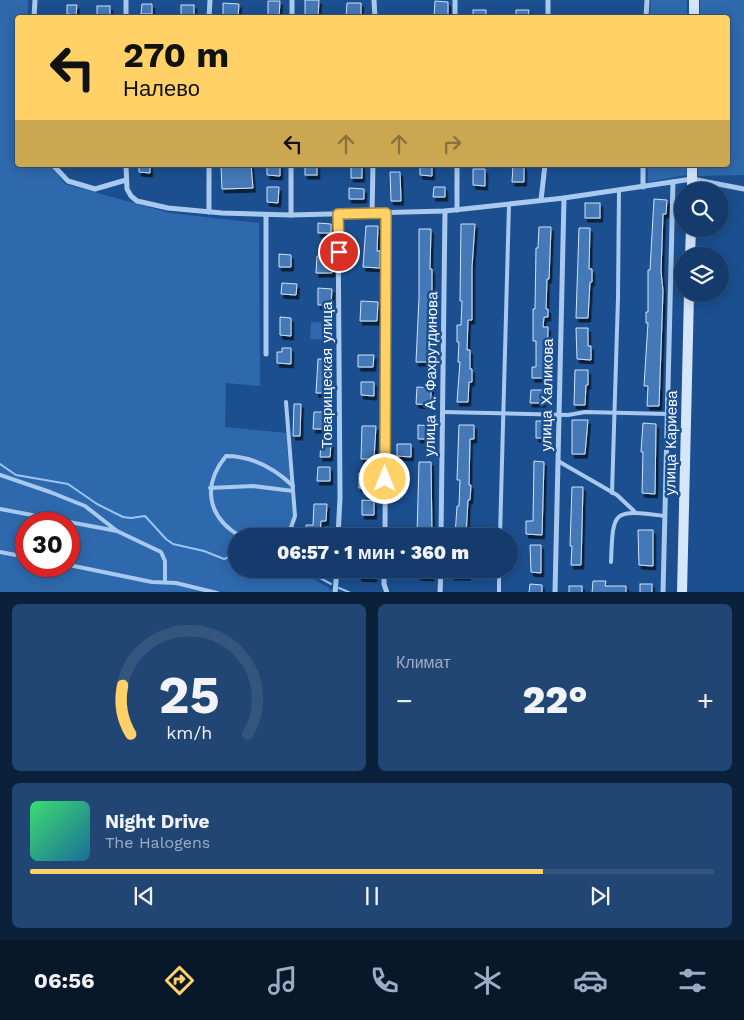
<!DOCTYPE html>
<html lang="ru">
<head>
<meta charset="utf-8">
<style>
  :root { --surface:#143b6b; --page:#214673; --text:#f1f3f6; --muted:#9dadc1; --line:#33557e; --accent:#ffd166 }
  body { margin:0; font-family:"Work Sans",sans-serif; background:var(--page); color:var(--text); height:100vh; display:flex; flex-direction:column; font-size:19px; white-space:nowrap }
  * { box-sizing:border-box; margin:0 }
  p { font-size:16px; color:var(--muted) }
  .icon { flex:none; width:28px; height:28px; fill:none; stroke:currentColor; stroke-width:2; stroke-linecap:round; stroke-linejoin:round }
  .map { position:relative; height:592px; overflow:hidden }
  .side { display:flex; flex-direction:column; gap:12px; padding:12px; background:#0b203b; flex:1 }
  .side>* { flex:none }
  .guide { position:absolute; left:15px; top:15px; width:715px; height:152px; border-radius:5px; box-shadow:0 2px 12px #0003,0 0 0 1px var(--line); background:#ffd166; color:#111; overflow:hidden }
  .fabs { position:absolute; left:674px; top:182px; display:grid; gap:10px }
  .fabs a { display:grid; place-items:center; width:55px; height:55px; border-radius:50%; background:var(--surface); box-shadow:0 2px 12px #0003,0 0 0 1px var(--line); font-size:25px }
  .speed { position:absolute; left:15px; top:512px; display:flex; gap:10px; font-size:25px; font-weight:700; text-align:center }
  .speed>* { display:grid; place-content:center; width:65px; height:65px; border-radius:50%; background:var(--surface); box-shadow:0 2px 12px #0003,0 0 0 1px var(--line); line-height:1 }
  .speed .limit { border:8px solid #d22; background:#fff; color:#111 }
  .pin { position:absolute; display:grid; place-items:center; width:42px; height:42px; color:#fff; margin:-21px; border:2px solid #fff; border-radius:50%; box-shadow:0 1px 5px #0007 }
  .me { position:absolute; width:55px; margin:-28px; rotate:0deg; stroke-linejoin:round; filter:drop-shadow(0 0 4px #0008) }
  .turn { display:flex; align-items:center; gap:18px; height:105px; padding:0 25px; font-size:22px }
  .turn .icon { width:65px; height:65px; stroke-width:2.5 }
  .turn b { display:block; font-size:35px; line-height:42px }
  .lanes { display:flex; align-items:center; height:48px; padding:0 25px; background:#0003; justify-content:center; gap:25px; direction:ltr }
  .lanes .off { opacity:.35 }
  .big { font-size:38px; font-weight:800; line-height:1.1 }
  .side .tile { flex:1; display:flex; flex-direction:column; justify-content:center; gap:8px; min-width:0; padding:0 18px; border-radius:8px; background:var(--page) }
  .side .dial { align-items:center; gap:0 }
  .dial svg { height:130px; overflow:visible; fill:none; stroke:var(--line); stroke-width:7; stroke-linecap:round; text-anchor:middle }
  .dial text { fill:var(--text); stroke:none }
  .song { display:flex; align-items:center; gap:15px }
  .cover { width:60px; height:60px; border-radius:8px; background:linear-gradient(135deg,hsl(140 70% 55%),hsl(200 70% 35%)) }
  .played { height:5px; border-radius:2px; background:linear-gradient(90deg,var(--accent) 75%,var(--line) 75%) }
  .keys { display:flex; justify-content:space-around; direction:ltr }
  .heat { display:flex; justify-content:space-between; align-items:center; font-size:28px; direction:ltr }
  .side .tiles { flex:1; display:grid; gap:12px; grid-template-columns:1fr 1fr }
  .tile:last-child { grid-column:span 2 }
  .trip { position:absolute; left:228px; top:528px; width:290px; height:50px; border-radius:25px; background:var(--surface); box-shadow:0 2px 12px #0003,0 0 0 1px var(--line); font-weight:800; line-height:50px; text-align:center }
  .dock { display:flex; height:80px; justify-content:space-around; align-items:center; background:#08182b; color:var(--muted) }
  .dock .icon { width:35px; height:35px }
  .dock .active { color:var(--accent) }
  .dock b { font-size:22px; color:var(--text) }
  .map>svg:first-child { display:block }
  .green { fill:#2e69ad; fill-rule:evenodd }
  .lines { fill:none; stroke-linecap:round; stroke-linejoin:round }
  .stream { stroke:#9cc4f0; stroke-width:2 }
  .building { fill:#4478b7; stroke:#cfe3fa; filter:url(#shadow) }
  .service { stroke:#a9c9ee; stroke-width:4 }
  .minor { stroke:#a9c9ee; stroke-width:5 }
  .secondary { stroke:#d6e6fa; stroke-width:10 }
  .route-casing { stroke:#a68842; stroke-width:12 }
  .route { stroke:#ffd166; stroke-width:9 }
  .labels { text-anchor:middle; stroke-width:5; stroke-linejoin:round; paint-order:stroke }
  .street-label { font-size:15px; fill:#fff; stroke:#1b4f8f }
</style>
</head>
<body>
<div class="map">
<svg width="744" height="593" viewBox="0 0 744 593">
  <defs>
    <filter id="shadow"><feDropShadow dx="2.5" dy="4" stdDeviation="0" flood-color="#0009"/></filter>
  </defs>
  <rect width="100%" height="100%" fill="#1b4f8f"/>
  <g class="green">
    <path d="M0,0H28V17L18,18V165H51L65,184L170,213L259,223L260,386L226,383L225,427L286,433L295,536H236V569H297L332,590V592H0ZM26,524H69V566H26Z"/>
    <path d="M651,0H687V17H650Z"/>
    <path d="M700,0H744V175L698,176V165H728V18L700,17Z"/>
    <path d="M648,165H687V175L648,182Z"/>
    <path d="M311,322L330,323L329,340L310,339Z"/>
  </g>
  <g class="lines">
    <g class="stream">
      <path d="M0,464L16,475L68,484L97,504L123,517L131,518L145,516L166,539L173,544L204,551L224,559L232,556L236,559"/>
      <path d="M249,569L256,573H311L331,584"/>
      <path d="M339,588L351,593"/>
    </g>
  </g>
  <g class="building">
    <path d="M305,0H319L318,18H305Z"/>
    <path d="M268,1H280L279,18H268Z"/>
    <path d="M435,1L448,2V18H434Z"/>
    <path d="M223,3L239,4L238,18H223Z"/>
    <path d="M347,3H361V18H346Z"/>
    <path d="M142,4H152V14H141Z"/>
    <path d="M67,5H77L76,15L67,14Z"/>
    <rect x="181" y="5" width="13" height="13"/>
    <rect x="97" y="6" width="13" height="11"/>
    <rect x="473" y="10" width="13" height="8"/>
    <path d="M516,10H529L528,18H516Z"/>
    <path d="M139,165H150V173L139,172Z"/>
    <path d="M221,165H251L253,188L222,189Z"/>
    <path d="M267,165H280V176L267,175Z"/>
    <rect x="305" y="165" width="12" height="10"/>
    <rect x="351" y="165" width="11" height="13"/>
    <path d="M420,165H432V176L420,175Z"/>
    <path d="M513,165H524V182H512Z"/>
    <path d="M473,169H485V186L473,185Z"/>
    <path d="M390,172H400L401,201H391Z"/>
    <path d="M267,187H279L278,203L267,202Z"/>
    <path d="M434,187H445V197H433Z"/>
    <path d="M349,188L364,189V199H349Z"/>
    <path d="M654,199L667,200L666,214H663L661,271L663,291L659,406H647L648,386H644L648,323H646V312H648V270H650Z"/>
    <rect x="585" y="203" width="15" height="15"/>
    <path d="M318,223L331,224V233H318Z"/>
    <path d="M461,224H475L472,267V320H468L467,350H470V369H472V382H469L468,402H457L460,362H458L459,342H457V325H461L462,301H460Z"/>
    <path d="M366,226H378L377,251H380V268L363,267Z"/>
    <path d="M539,227H551L549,279H547L546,309H548V317H544L543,327H548L547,378H532V367H536V341H533V309H535L536,248H538Z"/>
    <path d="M579,228H590L589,269H592V282H590L588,318H576Z"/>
    <path d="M419,229H431L430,269H432V287L430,362H416L419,298Z"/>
    <path d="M279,254L291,255V267H279Z"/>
    <path d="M317,256H333L332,273H316Z"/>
    <path d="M282,283L297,284L296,295L281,294Z"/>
    <path d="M318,288L332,289L331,305H318Z"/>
    <path d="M361,301L378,302L377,321H360Z"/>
    <path d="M280,317L291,318V336L280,335Z"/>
    <path d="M576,328H588V346H591V360L577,359Z"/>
    <path d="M282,348H291V364L277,363V352H282Z"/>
    <path d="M358,355H374L373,367H358Z"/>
    <path d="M318,359H331L330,393H316Z"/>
    <path d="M575,370H588V385H586L585,405H574Z"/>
    <path d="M361,382H374V396L361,395Z"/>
    <path d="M417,387L431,388V405L416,404Z"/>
    <path d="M531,390H544L543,403H530Z"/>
    <path d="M294,404H301L300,436H293Z"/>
    <path d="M314,412H330L329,429H313Z"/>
    <path d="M572,420H588L585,454H572Z"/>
    <path d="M536,421H545L544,438H536Z"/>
    <path d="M643,423L656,424L655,494L642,493L643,452H641Z"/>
    <path d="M418,425L433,426V439H418Z"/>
    <path d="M459,425H474V439H470L469,485H471L470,500H468L466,536H455L457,506H459L460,480H457Z"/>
    <path d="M362,426H376L374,459H361Z"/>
    <path d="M321,443H331L330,457H320Z"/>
    <path d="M397,444H411V457L397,456Z"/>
    <path d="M534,461L544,462L542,535L526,534V521H533Z"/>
    <path d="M419,462H431L432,536L417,535Z"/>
    <path d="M318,467H330V481H317Z"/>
    <path d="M359,473L374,474V488H359Z"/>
    <path d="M572,487H583L581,565H571L572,546H570Z"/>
    <path d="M362,500L374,501V515H362Z"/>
    <path d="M314,504H327L326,521H321L320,536H306V525H313Z"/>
    <path d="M638,530H653V566L639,565Z"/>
    <path d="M530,545H541V573L531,572Z"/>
    <path d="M359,569H374V578L359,577Z"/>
    <path d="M418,569H431V577L418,576Z"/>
    <rect x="452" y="569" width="16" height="7"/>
    <path d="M593,581H606L605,586H626V593H592Z"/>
    <path d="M530,584L542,585V593H529Z"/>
    <rect x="640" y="584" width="12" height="9"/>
    <rect x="569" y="586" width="13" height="7"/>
  </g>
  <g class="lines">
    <g class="service">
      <path d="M286,402L295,516L288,536"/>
      <path d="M443,412L568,415L585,412L668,414"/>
      <path d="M558,461L617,495L634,511"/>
      <path d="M0,475L50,492L85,506L117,531L0,509"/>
      <path d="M210,488L253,486L293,491"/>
      <path d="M612,493L618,298L619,190"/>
      <path d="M117,531L161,552L165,561V582"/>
      <path d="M240,536C207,517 202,485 226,456C253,456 274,468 293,486"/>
      <path d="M500,536L509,204"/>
      <path d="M0,552L26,557"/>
      <path d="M611,562C613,510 612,509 665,516"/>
      <path d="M69,565L152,582L176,583L217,593"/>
      <path d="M499,593V569"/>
    </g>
    <g class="minor">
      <path d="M374,0L375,18"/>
      <path d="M34,18L35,0"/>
      <path d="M126,18V0"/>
      <path d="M209,18L210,0"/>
      <path d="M292,18V0"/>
      <path d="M455,18V0"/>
      <path d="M548,18V0"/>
      <path d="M646,18L647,0"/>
      <path d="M53,165L68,181L95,189L126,180"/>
      <path d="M126,165L127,189L131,196L137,201L168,208L222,213L291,215L445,211L564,198L692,179L744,189"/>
      <path d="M457,165V210"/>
      <path d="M643,187V165"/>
      <path d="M541,200L545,165"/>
      <path d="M209,212V165"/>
      <path d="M372,213L373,165"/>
      <path d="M291,215V165"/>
      <path d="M266,354V215"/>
      <path d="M338,536L340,498L338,214"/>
      <path d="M385,536L386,213"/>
      <path d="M441,536L445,211"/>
      <path d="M384,569V584L387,593"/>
      <path d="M335,593L337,569"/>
      <path d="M440,593L441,569"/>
      <path d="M555,593L564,198"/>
      <path d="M663,593L673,182"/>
    </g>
    <g class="secondary">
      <path d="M694,18V0"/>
      <path d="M692,191V165"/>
      <path d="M690,256L691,229"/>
      <path d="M682,593L689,294"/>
    </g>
  </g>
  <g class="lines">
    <g class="route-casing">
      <path id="route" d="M339,252L338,214L386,213L385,479"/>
    </g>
    <use href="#route" class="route"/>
  </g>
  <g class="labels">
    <g class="street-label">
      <text transform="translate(431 374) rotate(-89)" y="5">улица А. Фахрутдинова</text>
      <text transform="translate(327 375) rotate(-90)" y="5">Товарищеская улица</text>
      <text transform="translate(547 395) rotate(-89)" y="5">улица Халикова</text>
      <text transform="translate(671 443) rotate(-89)" y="5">улица Кариева</text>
    </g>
  </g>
</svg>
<div class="fabs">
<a><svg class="icon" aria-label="search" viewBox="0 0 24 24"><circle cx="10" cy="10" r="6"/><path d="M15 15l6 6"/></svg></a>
<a><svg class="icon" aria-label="layers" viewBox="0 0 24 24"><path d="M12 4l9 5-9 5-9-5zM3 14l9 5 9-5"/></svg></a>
</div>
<div class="speed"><div class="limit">30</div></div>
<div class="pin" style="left:339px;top:252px;background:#d93025"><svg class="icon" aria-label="arrive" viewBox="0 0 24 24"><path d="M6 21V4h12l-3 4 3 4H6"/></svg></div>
<svg class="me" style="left:385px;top:479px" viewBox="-20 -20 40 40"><circle r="17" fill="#ffd166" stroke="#fff" stroke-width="3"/><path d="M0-11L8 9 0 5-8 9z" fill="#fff"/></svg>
<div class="trip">06:57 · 1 мин · 360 m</div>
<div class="guide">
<div class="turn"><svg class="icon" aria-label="left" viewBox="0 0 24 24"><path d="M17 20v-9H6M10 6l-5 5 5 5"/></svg><div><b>270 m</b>Налево</div></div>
<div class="lanes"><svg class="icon" aria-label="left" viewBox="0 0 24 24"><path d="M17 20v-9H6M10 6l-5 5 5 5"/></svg><svg class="icon off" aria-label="ahead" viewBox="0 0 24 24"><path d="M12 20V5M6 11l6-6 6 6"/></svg><svg class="icon off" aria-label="ahead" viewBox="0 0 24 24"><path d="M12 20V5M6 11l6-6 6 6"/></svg><svg class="icon off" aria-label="right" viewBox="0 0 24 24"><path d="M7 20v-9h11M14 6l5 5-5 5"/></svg></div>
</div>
</div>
<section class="side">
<div class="tiles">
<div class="tile dial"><svg viewBox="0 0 100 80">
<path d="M14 69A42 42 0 1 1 86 69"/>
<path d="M14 69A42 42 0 0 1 9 39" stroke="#ffd166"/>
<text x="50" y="56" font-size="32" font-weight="700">25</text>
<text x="50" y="72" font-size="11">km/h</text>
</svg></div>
<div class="tile"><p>Климат</p>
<div class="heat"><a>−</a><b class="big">22°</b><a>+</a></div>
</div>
<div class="tile">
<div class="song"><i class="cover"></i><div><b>Night Drive</b><p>The Halogens</p></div></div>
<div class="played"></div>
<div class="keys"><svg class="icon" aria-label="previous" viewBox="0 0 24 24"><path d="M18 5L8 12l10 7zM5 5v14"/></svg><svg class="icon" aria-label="pause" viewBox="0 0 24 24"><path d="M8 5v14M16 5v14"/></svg><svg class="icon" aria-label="next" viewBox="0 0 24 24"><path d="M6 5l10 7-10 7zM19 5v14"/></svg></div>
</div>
</div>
</section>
<nav class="dock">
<b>06:56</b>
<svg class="icon active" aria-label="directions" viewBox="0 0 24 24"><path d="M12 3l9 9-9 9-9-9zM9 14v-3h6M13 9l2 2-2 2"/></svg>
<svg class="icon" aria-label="music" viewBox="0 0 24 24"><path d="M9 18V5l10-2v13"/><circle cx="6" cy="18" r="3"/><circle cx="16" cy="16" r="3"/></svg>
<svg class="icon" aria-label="phone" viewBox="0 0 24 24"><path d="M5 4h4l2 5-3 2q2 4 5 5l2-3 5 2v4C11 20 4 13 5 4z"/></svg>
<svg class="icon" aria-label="climate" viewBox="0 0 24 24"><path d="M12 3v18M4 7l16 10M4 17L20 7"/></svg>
<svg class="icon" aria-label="car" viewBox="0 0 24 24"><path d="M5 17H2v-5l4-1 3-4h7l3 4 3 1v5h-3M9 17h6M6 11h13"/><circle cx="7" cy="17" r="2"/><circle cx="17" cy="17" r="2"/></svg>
<svg class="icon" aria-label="filters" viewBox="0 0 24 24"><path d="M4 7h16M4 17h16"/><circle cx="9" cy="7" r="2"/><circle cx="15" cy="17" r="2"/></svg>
</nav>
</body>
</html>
